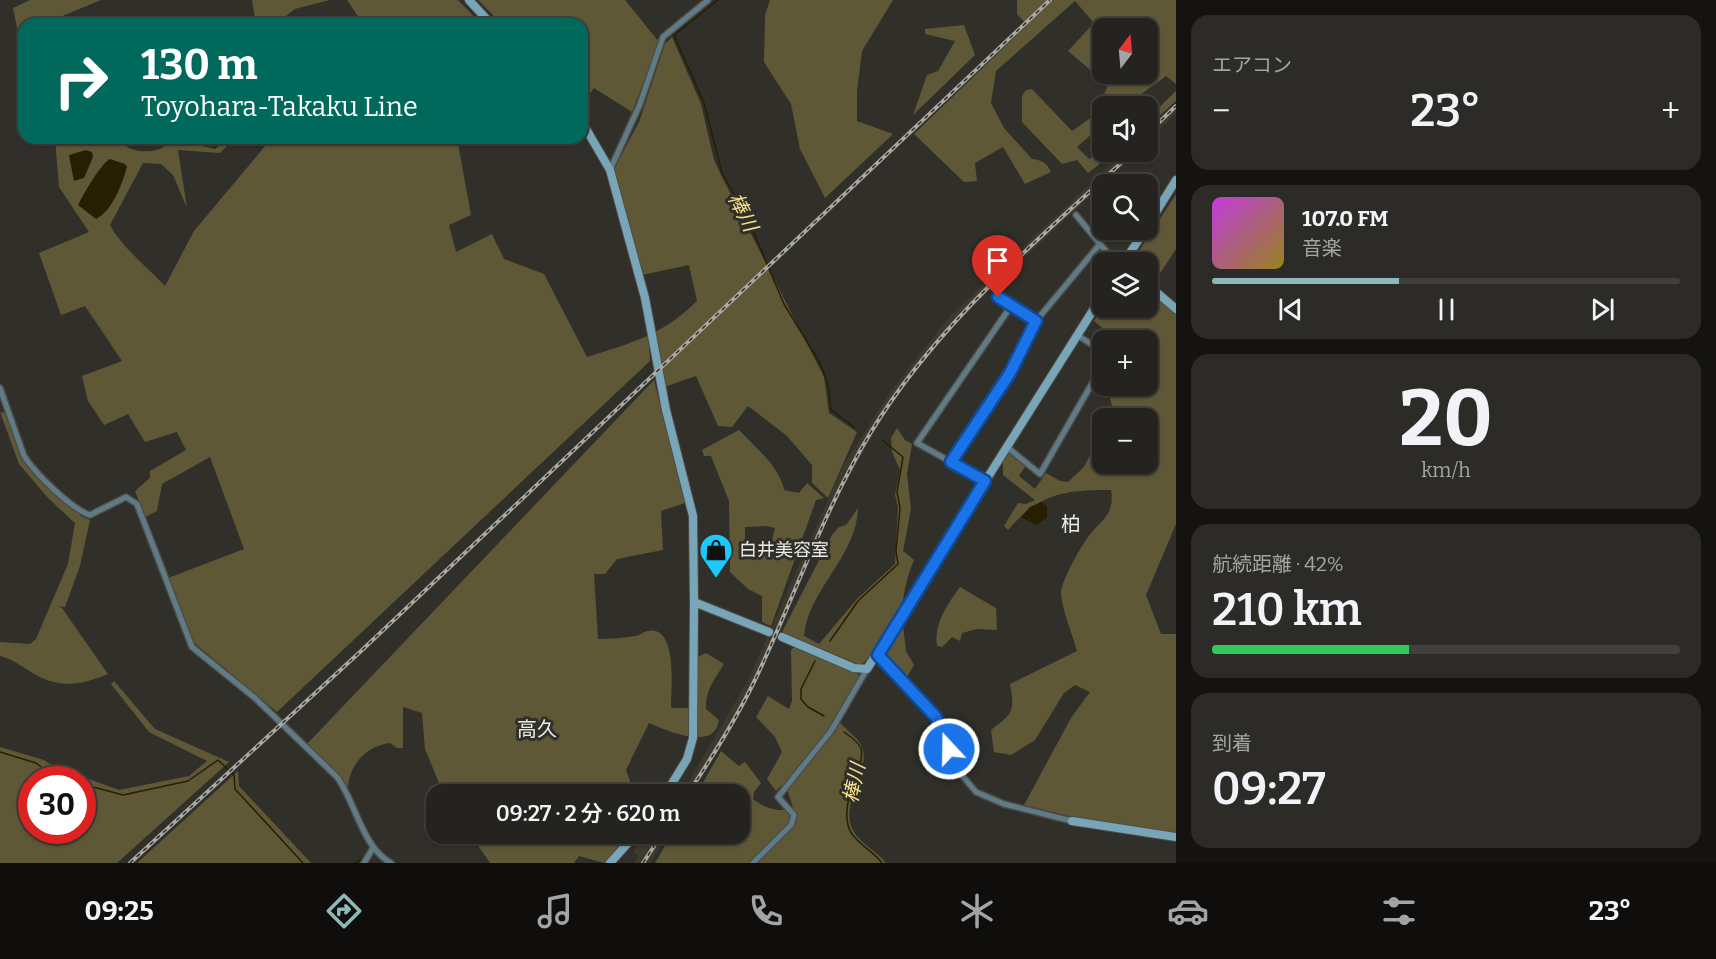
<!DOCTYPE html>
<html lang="ja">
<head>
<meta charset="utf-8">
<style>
  :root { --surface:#25231f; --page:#2d2b28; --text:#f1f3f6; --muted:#a3a4a4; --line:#42403d; --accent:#8bbbb9 }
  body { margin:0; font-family:Bitter,"Noto Sans JP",serif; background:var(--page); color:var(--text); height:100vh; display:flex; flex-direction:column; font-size:22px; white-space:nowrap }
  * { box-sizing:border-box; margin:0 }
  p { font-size:20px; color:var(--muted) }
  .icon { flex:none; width:33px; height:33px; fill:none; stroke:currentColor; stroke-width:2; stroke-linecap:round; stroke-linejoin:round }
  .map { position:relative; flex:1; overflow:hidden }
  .details { display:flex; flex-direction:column; gap:15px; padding:15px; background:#141311; width:540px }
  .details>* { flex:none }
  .top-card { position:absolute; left:18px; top:18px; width:570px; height:126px; border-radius:18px; box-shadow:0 2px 4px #0004,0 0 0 2px var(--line); background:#00695c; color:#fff; overflow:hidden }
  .needle { width:39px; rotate:16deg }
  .fabs { position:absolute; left:1092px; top:18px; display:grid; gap:12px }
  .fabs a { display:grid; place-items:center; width:66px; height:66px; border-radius:12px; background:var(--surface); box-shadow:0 2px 4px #0004,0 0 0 2px var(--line); font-size:30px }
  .speed { position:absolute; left:18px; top:766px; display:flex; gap:12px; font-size:30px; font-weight:700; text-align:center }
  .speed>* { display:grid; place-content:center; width:78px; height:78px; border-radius:50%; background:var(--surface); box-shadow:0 2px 4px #0004,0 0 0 2px var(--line); line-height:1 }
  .speed .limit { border:9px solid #d22; background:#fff; color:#111 }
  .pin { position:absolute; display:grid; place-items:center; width:51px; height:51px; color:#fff; margin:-62px -26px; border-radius:50% 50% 50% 0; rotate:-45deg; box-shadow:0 0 6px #0007 }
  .pin .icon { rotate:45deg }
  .me { position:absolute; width:66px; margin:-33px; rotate:339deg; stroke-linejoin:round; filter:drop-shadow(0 0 4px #0008) }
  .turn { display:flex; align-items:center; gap:21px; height:126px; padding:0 24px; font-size:27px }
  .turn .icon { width:78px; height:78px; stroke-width:2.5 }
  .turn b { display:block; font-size:42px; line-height:51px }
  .big { font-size:45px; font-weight:600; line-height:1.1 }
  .details .tile { flex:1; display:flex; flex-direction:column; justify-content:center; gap:9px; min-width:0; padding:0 21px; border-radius:18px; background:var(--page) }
  .details .dial { align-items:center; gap:0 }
  .dial b { font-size:78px; line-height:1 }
  .song { display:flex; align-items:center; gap:18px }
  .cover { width:72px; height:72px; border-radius:9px; background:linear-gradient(135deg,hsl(290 70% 55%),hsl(50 70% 35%)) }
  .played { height:6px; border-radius:3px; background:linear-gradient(90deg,var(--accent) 40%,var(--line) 40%) }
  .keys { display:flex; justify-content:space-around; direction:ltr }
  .heat { display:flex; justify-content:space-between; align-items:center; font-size:33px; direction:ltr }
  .charge { height:9px; border-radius:4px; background:linear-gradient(90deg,#34c759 42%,var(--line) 0) }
  .trip { position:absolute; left:426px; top:784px; width:324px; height:60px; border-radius:18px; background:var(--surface); box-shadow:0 2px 4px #0004,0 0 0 2px var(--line); font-weight:600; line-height:60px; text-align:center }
  .tab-bar { display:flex; height:96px; justify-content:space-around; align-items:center; background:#0f0e0c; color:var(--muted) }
  .tab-bar .icon { width:42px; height:42px }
  .tab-bar .selected { color:var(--accent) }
  .tab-bar b { font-size:27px; color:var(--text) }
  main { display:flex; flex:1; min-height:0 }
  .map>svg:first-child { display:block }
  .built { fill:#3c392d }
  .green { fill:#5f5837; fill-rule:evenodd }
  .water { fill:#261f01 }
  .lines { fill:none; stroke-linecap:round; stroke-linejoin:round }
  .stream { stroke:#261f01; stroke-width:1.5 }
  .street-casing { stroke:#4f4d48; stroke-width:8 }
  .secondary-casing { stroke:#4f4d48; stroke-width:10 }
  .street { stroke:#5f7b86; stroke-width:5 }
  .secondary { stroke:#79a5b8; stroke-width:8 }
  .rail-casing { stroke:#a9a8a3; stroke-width:4 }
  .rail { stroke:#312f29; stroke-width:1.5; stroke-dasharray:4.5; stroke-linecap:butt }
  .route-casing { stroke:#114b97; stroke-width:15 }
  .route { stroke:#1a73e8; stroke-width:10 }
  .labels { text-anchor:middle; stroke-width:6; stroke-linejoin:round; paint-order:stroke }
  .poi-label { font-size:18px; fill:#ecece8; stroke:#312f29; text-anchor:start }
  .water-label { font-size:20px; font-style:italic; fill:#f4e088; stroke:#312f29 }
  .neighbourhood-label { font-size:20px; fill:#ecece8; stroke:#312f29 }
</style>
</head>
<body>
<main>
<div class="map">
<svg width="1176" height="863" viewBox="0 0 1176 863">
  <rect width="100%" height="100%" fill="#312f29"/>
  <g class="built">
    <path d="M1176,103V113L1148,141V130Z"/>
    <path d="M1124,152H1137L956,322L896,397L874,433L830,511L775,643L743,709L689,795H681L748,680L842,468L890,392L950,316Z"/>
    <path d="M652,834H669L650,863H634L638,856L633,852L643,837L648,840Z"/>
  </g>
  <g class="green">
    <path d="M30,0H101L43,24H24V61L13,8Z"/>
    <path d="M252,0H330L295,9L275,24H256Z"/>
    <path d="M347,0H458L481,24H363Z"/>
    <path d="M478,0H625L659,42L632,112L594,88L582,103V24H502Z"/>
    <path d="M770,0H893L862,51L857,91V121L893,134L825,198L800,149L791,104L764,62L765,15Z"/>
    <path d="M1017,0H1176V84L1166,76L1125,106H1102V125L1077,147L1089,159L1102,149V152H1115L1088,173L1077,160L1062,164L1022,122V96L1026,90L1032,89L1072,131L1095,115L1108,85L1068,51L1094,23L1075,1L996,71L991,103L1004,128L1032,159C1042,160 1047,163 1051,172L1025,184L1003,147L975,163L977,181L964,182L914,134L1027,25L1017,14ZM1102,28H1148V74H1102Z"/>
    <path d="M964,25L975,55L913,115L927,75L938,71L955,41L925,34V29Z"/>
    <path d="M672,37L701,104L714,160L721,175L824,377L829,413L857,432L828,498L812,483V465L787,436L748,406L732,427L718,426L696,376L664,387L649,340L650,361L277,712L192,641L168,578L244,549L210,457L162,484L157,511L145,517L135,491L150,478V471L186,450L177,432L145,442L128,414L104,425L88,401L82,376L122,361L85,306L61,315L39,253L89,232L59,187L55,138H116C129,154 156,156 171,142L181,141L215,149L219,146L217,138H225L227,146L220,153L178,150L187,208L173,175L161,164L143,163L110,225C120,245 148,268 165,286L194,231L266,145L276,138H457L471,215L449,225L456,252L492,234L504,259L544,274L587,357C631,343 663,335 697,301L689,265L642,275L614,169L639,122L665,44Z"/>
    <path d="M1176,91V101L1148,126V118Z"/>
    <path d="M1176,194V249L1153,284L1148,279V262H1132Z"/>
    <path d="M1148,291L1176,314V524L1146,595L1161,634H1176V833L1091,821L1024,805L1071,718L1090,692L1075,685L1064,693L1035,740L1011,755L994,752L991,730C1013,713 1015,712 1010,684L1077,651C1073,636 1061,607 1061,592C1062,580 1080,548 1088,537C1101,519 1115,516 1111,490C1064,490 1040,493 1008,530L1004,526L1018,503L1026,504L1035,500L1003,475V460L1008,452L1026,465L1019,476L1035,489L1046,473L1060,481L1068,482L1084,467L1102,431V464H1148V418H1109L1113,409L1109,395L1110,386H1148V340H1112L1111,335L1094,321L1102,307L1148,308Z"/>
    <path d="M654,380L685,503L661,511L663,550L617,559L605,574H594L598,639C610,639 624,638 636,636C641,635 644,631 648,631C678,625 671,688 671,707L674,708H695L696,658L706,653L724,664C715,679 705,690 706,709L719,720C715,752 668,731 649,723L626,770L635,795H444L425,749L422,713L403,707V748H397L390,743C366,746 350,764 348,787L336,782L307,744Z"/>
    <path d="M0,412L6,413L21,458L81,516L90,520L80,566L65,607L58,606L62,608L108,674C84,684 63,689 38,676C24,669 16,660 0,656V642L30,644L36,639L68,564L75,523L49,499L19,464Z"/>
    <path d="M897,428L905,440L912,444L907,474L911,509L903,551L914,560C906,578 905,591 901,609C899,619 869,662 860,665L782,632L832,535L839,527L846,525L858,508C857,556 808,590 804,636L819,644L857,599L895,564L898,507L895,495L900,470L892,452L891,438Z"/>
    <path d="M739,430C754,446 780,467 784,490L799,493L807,483L824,498L816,500L771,626L762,622V596L748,589L730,572L729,501L711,456H704L702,450ZM767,526L775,528L770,548L745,545V527Z"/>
    <path d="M960,587L996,608L997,630L977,629L962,633L960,641L952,637L942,647L937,646C934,623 947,605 960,587Z"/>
    <path d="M903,625L906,651L914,665L906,679L884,654Z"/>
    <path d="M795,646L858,674L859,680L835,718C843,727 855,735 861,745C873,766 842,798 851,826C857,842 876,850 886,863H655L672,834H740V795H696L721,751L739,766L745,762L761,783L754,792L753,799C764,808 779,813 793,808L787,789L781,786L776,791L767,779L782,752L775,737L756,717L768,696L789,709L792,701L791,650Z"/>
    <path d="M114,681L155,729L229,762L117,863H0V747L44,760L53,766L119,790L189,776L207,761L149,732L111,684ZM32,780H82V831H32Z"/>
    <path d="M238,771L239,786L311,863H137Z"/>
    <path d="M470,834H629L604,863L579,856L574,863H490Z"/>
  </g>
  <g class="water">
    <path d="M86,150L92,152L93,157L84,178L74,181L69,155Z"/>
    <path d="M110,159L125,164L127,167C122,184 113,210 96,219L78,205C82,196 102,162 110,159Z"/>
    <path d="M1041,502L1047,506V518L1036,525L1021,517L1030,507Z"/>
  </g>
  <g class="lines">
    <g class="stream">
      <path d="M718,0L674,35L704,103L722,173L747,217L784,304L820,363L828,384L831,410L854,427"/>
      <path d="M830,641L858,601L898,564L896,551L900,508L897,492L903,457L882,440"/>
      <path d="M815,661L801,689V699L808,707L824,716"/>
      <path d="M844,732C850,736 858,742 861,748C866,766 841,797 848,825C852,842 872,849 882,863"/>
      <path d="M0,752L36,763L50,774L71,780"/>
      <path d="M82,784L123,795L188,781L218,760L234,775L235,789L303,863"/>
      <path d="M355,863L360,860"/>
    </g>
    <g class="street-casing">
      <g id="street">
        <path d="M610,170L640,104L663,37L708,0"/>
        <path d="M1076,215L1115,262"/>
        <path d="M998,297L1036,321"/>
        <path d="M1077,335L1102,351"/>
        <path d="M0,388L24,456C35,473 71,509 90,515L126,497L137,504L192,647L255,698L337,777C356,803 362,847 391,863"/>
        <path d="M1007,447L1040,474L1102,366"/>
        <path d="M951,462L1010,373L1036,321L1100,244"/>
        <path d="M985,481L917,443L1011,306"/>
        <path d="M878,655L936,717L955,767L976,792L1004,804L1072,821"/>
        <path d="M364,863L373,848"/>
        <path d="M753,863L791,825L794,815L778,797L831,731L867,669"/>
      </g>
    </g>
    <g class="secondary-casing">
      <g id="secondary">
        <path d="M469,0L491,24"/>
        <path d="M582,122L610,170L645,298L666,410L693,516L694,602"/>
        <path d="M1148,225L1176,180"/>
        <path d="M1124,262L1145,230"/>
        <path d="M1148,285L1176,309"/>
        <path d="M782,637L854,668L867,669L1102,296"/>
        <path d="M665,795L687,759L693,738L694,602L769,632"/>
        <path d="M1072,821L1176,837"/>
        <path d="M610,863L636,834"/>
      </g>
    </g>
    <use href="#street" class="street"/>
    <use href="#secondary" class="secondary"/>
    <g class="rail-casing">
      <g id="rail">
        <path d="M1148,133L1176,106"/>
        <path d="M687,795C711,759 735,721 754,682C794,599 823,511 871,432C938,322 1039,239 1133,152"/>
        <path d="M130,863L360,652L1050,0"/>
        <path d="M643,863L662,834"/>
      </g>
    </g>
    <use href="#rail" class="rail"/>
  </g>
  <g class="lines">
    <g class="route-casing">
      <path id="route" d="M949,749L936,717L878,655L985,481L951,462L1010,373L1036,321L998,297"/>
    </g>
    <use href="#route" class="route"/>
  </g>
  <defs>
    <g id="shop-pin" transform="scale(1.725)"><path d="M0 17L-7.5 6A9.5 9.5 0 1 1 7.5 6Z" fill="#1cc9fc" stroke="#312f29"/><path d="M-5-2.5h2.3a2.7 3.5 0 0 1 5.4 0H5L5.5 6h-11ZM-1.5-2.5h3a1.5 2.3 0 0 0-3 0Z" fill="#111"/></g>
  </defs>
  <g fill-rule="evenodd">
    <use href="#shop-pin" x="716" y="550"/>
  </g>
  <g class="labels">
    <g class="poi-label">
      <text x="739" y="556">白井美容室</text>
    </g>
    <g class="water-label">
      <text transform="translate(743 212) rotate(63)" y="7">棒川</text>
      <text transform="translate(854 783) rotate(-78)" y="7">棒川</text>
    </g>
    <g class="neighbourhood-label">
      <text x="1071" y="531">柏</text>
      <text x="537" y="736">高久</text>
    </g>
  </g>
</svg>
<div class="fabs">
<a><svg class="needle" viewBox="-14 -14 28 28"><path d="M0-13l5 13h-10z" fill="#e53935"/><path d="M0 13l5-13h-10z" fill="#a3a4a4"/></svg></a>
<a><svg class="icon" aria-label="sound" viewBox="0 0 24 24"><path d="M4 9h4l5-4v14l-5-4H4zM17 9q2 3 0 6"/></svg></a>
<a><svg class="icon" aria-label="search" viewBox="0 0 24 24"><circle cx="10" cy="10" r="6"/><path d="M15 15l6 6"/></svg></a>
<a><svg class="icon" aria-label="layers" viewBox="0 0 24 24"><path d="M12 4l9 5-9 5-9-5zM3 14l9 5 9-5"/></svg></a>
<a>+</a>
<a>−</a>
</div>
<div class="speed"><div class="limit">30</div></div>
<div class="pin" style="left:998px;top:297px;background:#d93025"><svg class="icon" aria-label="arrive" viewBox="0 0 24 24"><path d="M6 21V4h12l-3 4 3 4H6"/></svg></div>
<svg class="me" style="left:949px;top:749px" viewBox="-20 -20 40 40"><circle r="17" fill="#1a73e8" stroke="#fff" stroke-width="3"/><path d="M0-11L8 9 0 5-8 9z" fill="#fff"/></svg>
<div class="trip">09:27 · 2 分 · 620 m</div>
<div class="top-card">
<div class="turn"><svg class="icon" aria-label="right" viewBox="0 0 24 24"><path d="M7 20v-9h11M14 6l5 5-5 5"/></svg><div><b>130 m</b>Toyohara-Takaku Line</div></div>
</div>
</div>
<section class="details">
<div class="tile"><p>エアコン</p>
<div class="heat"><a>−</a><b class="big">23°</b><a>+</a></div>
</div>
<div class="tile">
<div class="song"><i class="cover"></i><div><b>107.0 FM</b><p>音楽</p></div></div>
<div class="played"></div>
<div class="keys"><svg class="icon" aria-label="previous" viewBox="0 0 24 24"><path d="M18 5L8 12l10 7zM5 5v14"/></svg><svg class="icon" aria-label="pause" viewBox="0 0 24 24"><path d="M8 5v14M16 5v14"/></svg><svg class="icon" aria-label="next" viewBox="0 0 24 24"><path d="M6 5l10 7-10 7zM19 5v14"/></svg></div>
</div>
<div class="tile dial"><b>20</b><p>km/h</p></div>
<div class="tile"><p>航続距離 · 42%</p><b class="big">210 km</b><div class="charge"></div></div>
<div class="tile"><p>到着</p><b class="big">09:27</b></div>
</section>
</main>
<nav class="tab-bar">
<b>09:25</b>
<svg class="icon selected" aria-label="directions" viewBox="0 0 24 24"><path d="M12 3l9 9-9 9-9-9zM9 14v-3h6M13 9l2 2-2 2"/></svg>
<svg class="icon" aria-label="music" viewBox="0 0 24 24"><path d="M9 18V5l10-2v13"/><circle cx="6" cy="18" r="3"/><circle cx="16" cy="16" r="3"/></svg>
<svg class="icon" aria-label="phone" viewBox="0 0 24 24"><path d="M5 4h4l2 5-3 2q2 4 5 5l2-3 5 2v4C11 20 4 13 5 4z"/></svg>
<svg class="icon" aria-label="climate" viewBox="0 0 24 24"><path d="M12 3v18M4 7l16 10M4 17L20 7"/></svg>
<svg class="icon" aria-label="car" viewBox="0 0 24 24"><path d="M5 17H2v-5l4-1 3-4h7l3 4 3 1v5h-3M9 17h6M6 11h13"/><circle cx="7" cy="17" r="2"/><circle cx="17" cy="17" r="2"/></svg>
<svg class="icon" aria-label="filters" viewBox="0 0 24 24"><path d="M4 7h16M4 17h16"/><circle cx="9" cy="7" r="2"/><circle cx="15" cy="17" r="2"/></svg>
<b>23°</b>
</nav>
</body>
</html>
